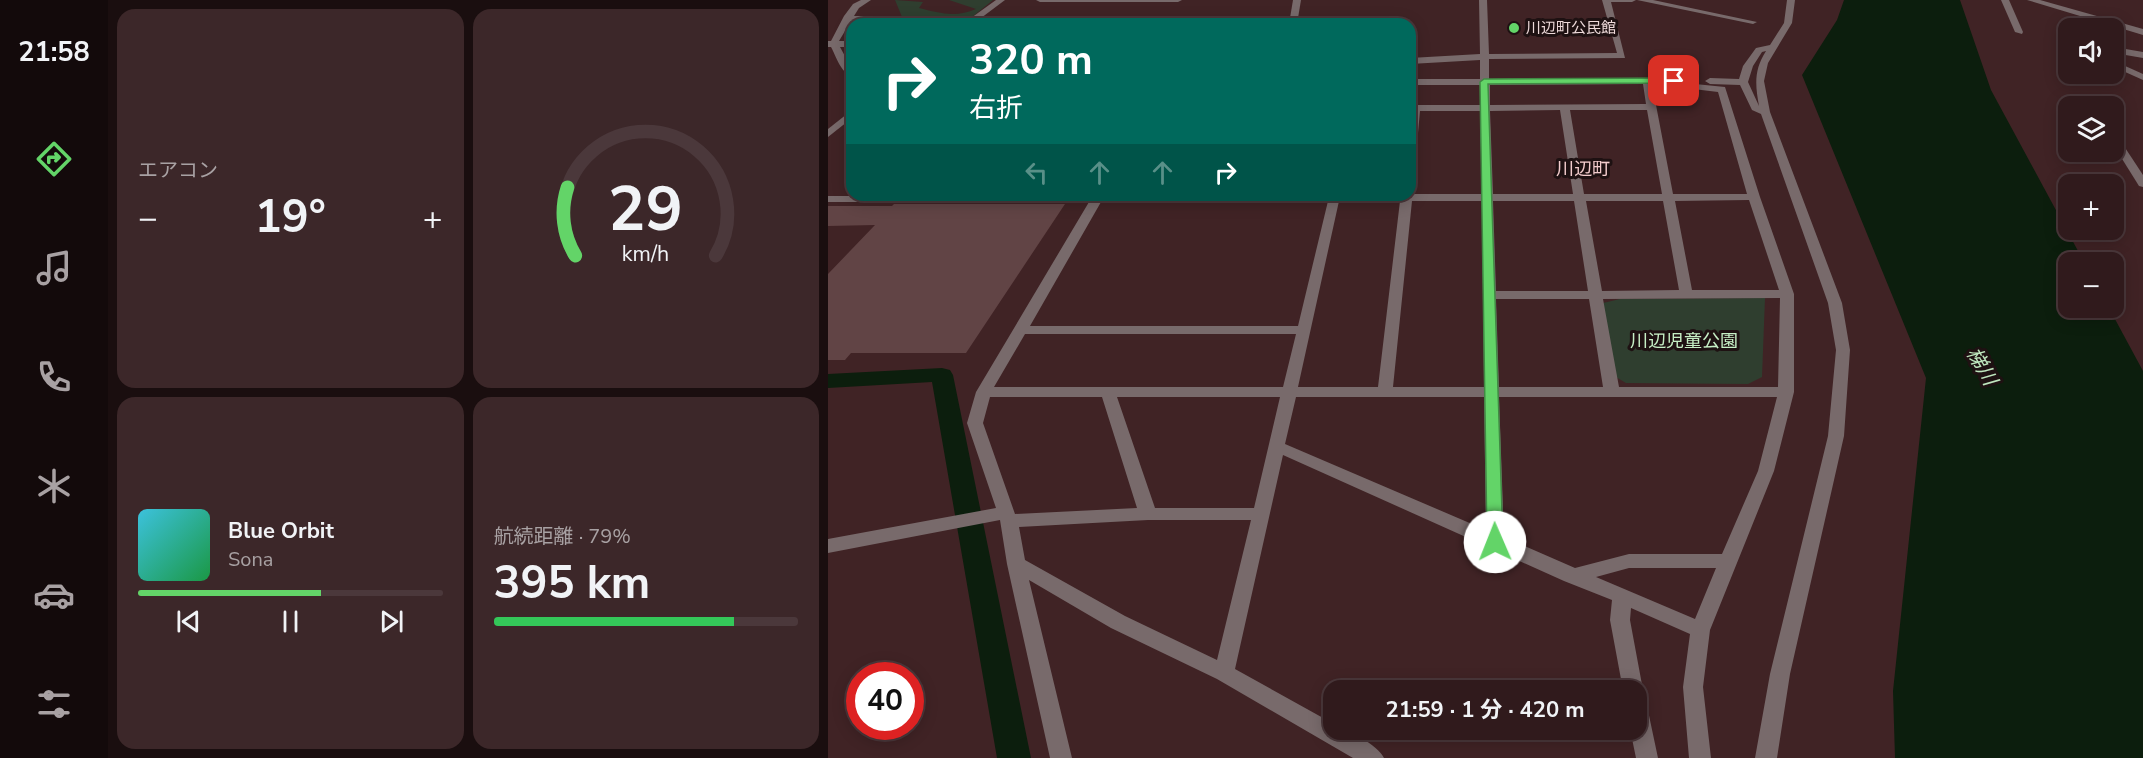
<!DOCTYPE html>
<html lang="ja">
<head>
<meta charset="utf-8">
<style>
  :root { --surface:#301a1c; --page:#3c2729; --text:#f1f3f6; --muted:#a8a1a3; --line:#4b383b; --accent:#63d468 }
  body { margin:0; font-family:"Nunito Sans","Noto Sans JP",sans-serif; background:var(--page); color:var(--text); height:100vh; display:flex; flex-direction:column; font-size:22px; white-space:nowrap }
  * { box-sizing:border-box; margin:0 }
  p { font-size:20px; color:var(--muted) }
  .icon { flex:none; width:33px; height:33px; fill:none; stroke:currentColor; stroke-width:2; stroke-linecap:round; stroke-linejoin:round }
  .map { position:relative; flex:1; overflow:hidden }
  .sheet { display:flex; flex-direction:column; gap:9px; padding:9px; background:#1a0e0f; width:720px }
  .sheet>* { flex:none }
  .guide { position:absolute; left:18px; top:18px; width:570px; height:183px; border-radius:18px; box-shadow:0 3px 15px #0003,0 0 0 2px var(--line); background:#00695c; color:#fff; overflow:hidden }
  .buttons { position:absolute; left:1230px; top:18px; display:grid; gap:12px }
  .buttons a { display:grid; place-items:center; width:66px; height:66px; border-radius:12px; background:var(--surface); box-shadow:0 3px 15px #0003,0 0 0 2px var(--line); font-size:30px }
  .speed { position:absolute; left:18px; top:662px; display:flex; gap:12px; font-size:30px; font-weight:700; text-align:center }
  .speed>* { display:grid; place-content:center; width:78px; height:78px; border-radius:50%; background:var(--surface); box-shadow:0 3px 15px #0003,0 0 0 2px var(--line); line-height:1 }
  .speed .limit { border:9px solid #d22; background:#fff; color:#111 }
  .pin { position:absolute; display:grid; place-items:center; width:51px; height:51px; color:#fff; margin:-26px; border-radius:12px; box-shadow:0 3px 9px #0006 }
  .me { position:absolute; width:66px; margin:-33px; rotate:359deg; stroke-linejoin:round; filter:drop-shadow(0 0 4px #0008) }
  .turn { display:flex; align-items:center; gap:21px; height:126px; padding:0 24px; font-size:27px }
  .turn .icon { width:78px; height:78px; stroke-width:2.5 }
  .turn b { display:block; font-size:42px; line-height:51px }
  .lanes { display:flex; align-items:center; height:57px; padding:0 24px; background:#0003; justify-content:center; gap:30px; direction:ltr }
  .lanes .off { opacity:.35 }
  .big { font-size:45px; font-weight:700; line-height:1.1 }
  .sheet .widget { flex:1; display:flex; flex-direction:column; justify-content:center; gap:9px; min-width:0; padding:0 21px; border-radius:18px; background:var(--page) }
  .sheet .dial { align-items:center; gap:0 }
  .dial svg { height:156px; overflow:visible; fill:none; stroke:var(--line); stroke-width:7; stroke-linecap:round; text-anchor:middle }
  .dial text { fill:var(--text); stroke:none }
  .song { display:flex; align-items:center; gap:18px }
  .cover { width:72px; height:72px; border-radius:9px; background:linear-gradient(135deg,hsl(190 70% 55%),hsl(140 70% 35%)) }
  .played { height:6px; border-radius:3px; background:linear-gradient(90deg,var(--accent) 60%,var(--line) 60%) }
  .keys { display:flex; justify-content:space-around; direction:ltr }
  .heat { display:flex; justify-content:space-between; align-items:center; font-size:33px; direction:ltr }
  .charge { height:9px; border-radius:4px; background:linear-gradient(90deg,#34c759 79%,var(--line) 0) }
  .sheet .tiles { flex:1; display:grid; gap:9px; grid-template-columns:repeat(2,1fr) }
  .trip { position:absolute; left:495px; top:680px; width:324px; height:60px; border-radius:18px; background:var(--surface); box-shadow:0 3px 15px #0003,0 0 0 2px var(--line); font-weight:700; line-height:60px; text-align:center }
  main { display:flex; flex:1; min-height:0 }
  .dock { display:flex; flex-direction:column; width:108px; justify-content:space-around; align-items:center; background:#130a0b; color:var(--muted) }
  .dock .icon { width:42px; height:42px }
  .dock .current { color:var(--accent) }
  .dock b { font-size:27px; color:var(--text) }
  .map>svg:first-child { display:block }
  .green { fill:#2f3e2f }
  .water { fill:#0c1e0d }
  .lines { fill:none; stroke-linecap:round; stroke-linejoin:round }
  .canal { fill:#0c1e0d; fill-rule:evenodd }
  .building { fill:#614445 }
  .minor { fill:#786a6b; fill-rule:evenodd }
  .route { fill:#63d468; stroke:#408a44; stroke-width:1.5 }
  .poi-dot { fill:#63d468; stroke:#1e1112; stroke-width:2 }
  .labels { text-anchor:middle; stroke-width:6; stroke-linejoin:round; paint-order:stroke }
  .far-poi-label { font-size:15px; fill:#edd9d9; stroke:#1e1112; text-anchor:start }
  .far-quarter-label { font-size:18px; fill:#f3cccd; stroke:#1e1112 }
  .park-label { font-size:18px; fill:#c6efc5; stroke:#1e1112 }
  .water-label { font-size:20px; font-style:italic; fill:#bfe7be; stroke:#1e1112 }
</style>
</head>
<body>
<main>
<nav class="dock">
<b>21:58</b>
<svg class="icon current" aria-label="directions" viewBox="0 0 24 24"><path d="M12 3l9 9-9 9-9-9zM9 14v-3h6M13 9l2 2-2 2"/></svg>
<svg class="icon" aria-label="music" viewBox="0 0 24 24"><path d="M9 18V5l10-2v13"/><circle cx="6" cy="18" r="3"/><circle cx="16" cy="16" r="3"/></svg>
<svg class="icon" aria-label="phone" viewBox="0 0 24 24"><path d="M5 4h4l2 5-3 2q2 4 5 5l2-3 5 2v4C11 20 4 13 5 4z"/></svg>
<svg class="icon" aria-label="climate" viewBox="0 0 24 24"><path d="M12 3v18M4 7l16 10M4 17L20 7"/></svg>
<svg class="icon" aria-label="car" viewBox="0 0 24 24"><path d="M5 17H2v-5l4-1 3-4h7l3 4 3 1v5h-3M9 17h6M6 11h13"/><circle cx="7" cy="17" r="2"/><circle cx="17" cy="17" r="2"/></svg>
<svg class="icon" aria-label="filters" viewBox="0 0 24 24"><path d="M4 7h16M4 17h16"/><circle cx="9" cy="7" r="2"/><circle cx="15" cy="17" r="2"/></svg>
</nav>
<section class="sheet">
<div class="tiles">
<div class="widget"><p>エアコン</p>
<div class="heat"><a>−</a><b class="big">19°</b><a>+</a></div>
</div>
<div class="widget dial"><svg viewBox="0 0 100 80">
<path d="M14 69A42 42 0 1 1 86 69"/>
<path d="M14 69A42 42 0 0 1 10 34" stroke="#63d468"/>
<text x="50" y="56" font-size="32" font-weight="700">29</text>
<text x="50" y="72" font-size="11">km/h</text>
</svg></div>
<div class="widget">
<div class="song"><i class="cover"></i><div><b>Blue Orbit</b><p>Sona</p></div></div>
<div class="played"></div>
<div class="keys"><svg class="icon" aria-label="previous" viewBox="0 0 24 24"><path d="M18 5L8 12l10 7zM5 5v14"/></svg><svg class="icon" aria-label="pause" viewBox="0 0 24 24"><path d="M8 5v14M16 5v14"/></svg><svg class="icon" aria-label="next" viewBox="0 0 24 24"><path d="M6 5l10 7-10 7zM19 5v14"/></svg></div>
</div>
<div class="widget"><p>航続距離 · 79%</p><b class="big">395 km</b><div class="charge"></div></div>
</div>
</section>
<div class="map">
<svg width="1315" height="758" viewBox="0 0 1315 758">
  <rect width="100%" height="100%" fill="#402325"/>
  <g class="green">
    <path d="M67,0L95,2L91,8C111,13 128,18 148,9L121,0H165L144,17L135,19L74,17Z"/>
    <path d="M937,298L934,377L920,384L798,383L788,377L775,303L792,299Z"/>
  </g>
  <path class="water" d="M1016,0H1132L1163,90L1256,262H1240V308H1281L1315,371V758H1067L1065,691L1098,378L974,75L1009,20Z"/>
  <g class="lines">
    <path class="canal" d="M114,368L122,370L125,375L203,758H169L104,382L0,388V374Z"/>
  </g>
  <path class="building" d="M66,204H237L138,353H23L17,360H0V274L47,225L0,226V206H64Z"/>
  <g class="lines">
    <g class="minor">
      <path d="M33,0H43L31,8L26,16L143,18L168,0H177L153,18L299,22L303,24H141L23,21L11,41H24V47H12L24,69V75C13,74 8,56 3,47H0V41H3L16,16L25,4Z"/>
      <path d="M208,0H354L350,2H212Z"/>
      <path d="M465,0H473L469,24H461Z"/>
      <path d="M651,0H659L661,54L789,53L774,0H808L804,2H783L797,58L661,59V79L843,78L846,79L847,82L897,87L932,197L966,294V392L946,471L882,630L875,687L883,758H861L855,687L862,634L803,608L802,620L815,690L809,697L815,700L819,706L830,758H808L802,729H808V690H795L782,620L784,600L736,581L455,455L407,669L506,724V729C520,729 550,745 556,758H525L389,679L283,628L201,580L244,758H222L179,564L172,520L0,553V539L168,508L139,423L148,392L261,202H0V196L582,195V192L584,194H654L652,111H592L587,166L582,169V105H652V85H582V79H652V60L582,64V58L652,54ZM815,84L818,104L662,105V85ZM824,84L890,92L919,194H845ZM732,110L745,194H665L662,111ZM742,110H819L834,194H756ZM921,200L951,290H864L847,201ZM500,201L470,326H202L273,202ZM511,201H572L550,387H470ZM584,201H654L656,387H565ZM665,201H746L760,291H668ZM758,201H835L851,290L774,291ZM952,298L950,387H791L775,299ZM668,299H761L775,387H671ZM197,334H468L455,387H166ZM162,397H274L309,508L187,514L155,423ZM289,397H452L426,508H327ZM468,397H656L658,530L457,444ZM671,397H949L930,471L894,554H801L747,568L676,537ZM320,520H423L389,660L297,616L197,560L191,527ZM801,568H888L867,619L768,577Z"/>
      <path d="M809,0H825L929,22L925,24Z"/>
      <path d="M959,0H967L964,23L940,63L936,81L942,112L1014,303L1022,350L1016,436L962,674L949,758H927L942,674L1000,436L1008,350L1000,303L933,114L924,110L912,85L882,84L877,81L882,78L911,79L915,66L928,48L942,45L956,23ZM938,51C926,70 927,84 931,106L920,82L925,66L934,52Z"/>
      <path d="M1173,0H1181L1195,32L1194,34L1187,32Z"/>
      <path d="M1199,0H1212L1315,29V35Z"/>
      <path d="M1232,37L1240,41V46L1229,42V38Z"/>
      <path d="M1286,47L1315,52V58L1286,53Z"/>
      <path d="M1286,61L1315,74V80L1286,67Z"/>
      <path d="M24,110V118L0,137V129Z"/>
      <path d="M1286,136L1290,137L1315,175V187L1311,186L1286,146Z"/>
    </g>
  </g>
  <path class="route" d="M846,78L850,81L849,83L660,84L675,542L673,546H661L659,542L652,82L656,79Z"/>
  <circle class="poi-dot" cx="686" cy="28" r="6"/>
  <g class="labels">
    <g class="far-poi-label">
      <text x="698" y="33">川辺町公民館</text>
    </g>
    <g class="far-quarter-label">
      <text x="755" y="175">川辺町</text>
    </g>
    <g class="park-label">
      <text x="856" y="347">川辺児童公園</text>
    </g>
    <g class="water-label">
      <text transform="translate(1154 366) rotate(60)" y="7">梯川</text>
    </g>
  </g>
</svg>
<div class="buttons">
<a><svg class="icon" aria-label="sound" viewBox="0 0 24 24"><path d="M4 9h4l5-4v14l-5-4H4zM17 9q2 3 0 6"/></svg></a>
<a><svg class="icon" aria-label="layers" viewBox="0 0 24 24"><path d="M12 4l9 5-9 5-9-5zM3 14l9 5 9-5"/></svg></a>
<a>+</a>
<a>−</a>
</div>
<div class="speed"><div class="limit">40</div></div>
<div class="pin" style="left:846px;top:81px;background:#d93025"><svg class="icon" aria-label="arrive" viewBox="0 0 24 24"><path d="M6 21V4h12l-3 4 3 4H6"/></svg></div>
<svg class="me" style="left:667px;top:542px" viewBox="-20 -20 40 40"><circle r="19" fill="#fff"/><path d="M0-13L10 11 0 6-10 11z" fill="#63d468"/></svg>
<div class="trip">21:59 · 1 分 · 420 m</div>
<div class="guide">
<div class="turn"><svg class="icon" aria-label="right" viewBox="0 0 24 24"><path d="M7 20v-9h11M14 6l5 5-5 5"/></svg><div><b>320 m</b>右折</div></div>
<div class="lanes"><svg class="icon off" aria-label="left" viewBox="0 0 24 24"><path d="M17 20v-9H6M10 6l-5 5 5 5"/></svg><svg class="icon off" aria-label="ahead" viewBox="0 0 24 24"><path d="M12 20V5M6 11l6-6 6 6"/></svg><svg class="icon off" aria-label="ahead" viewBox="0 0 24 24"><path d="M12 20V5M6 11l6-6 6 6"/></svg><svg class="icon" aria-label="right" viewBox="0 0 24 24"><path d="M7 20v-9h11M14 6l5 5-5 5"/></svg></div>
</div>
</div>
</main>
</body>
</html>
